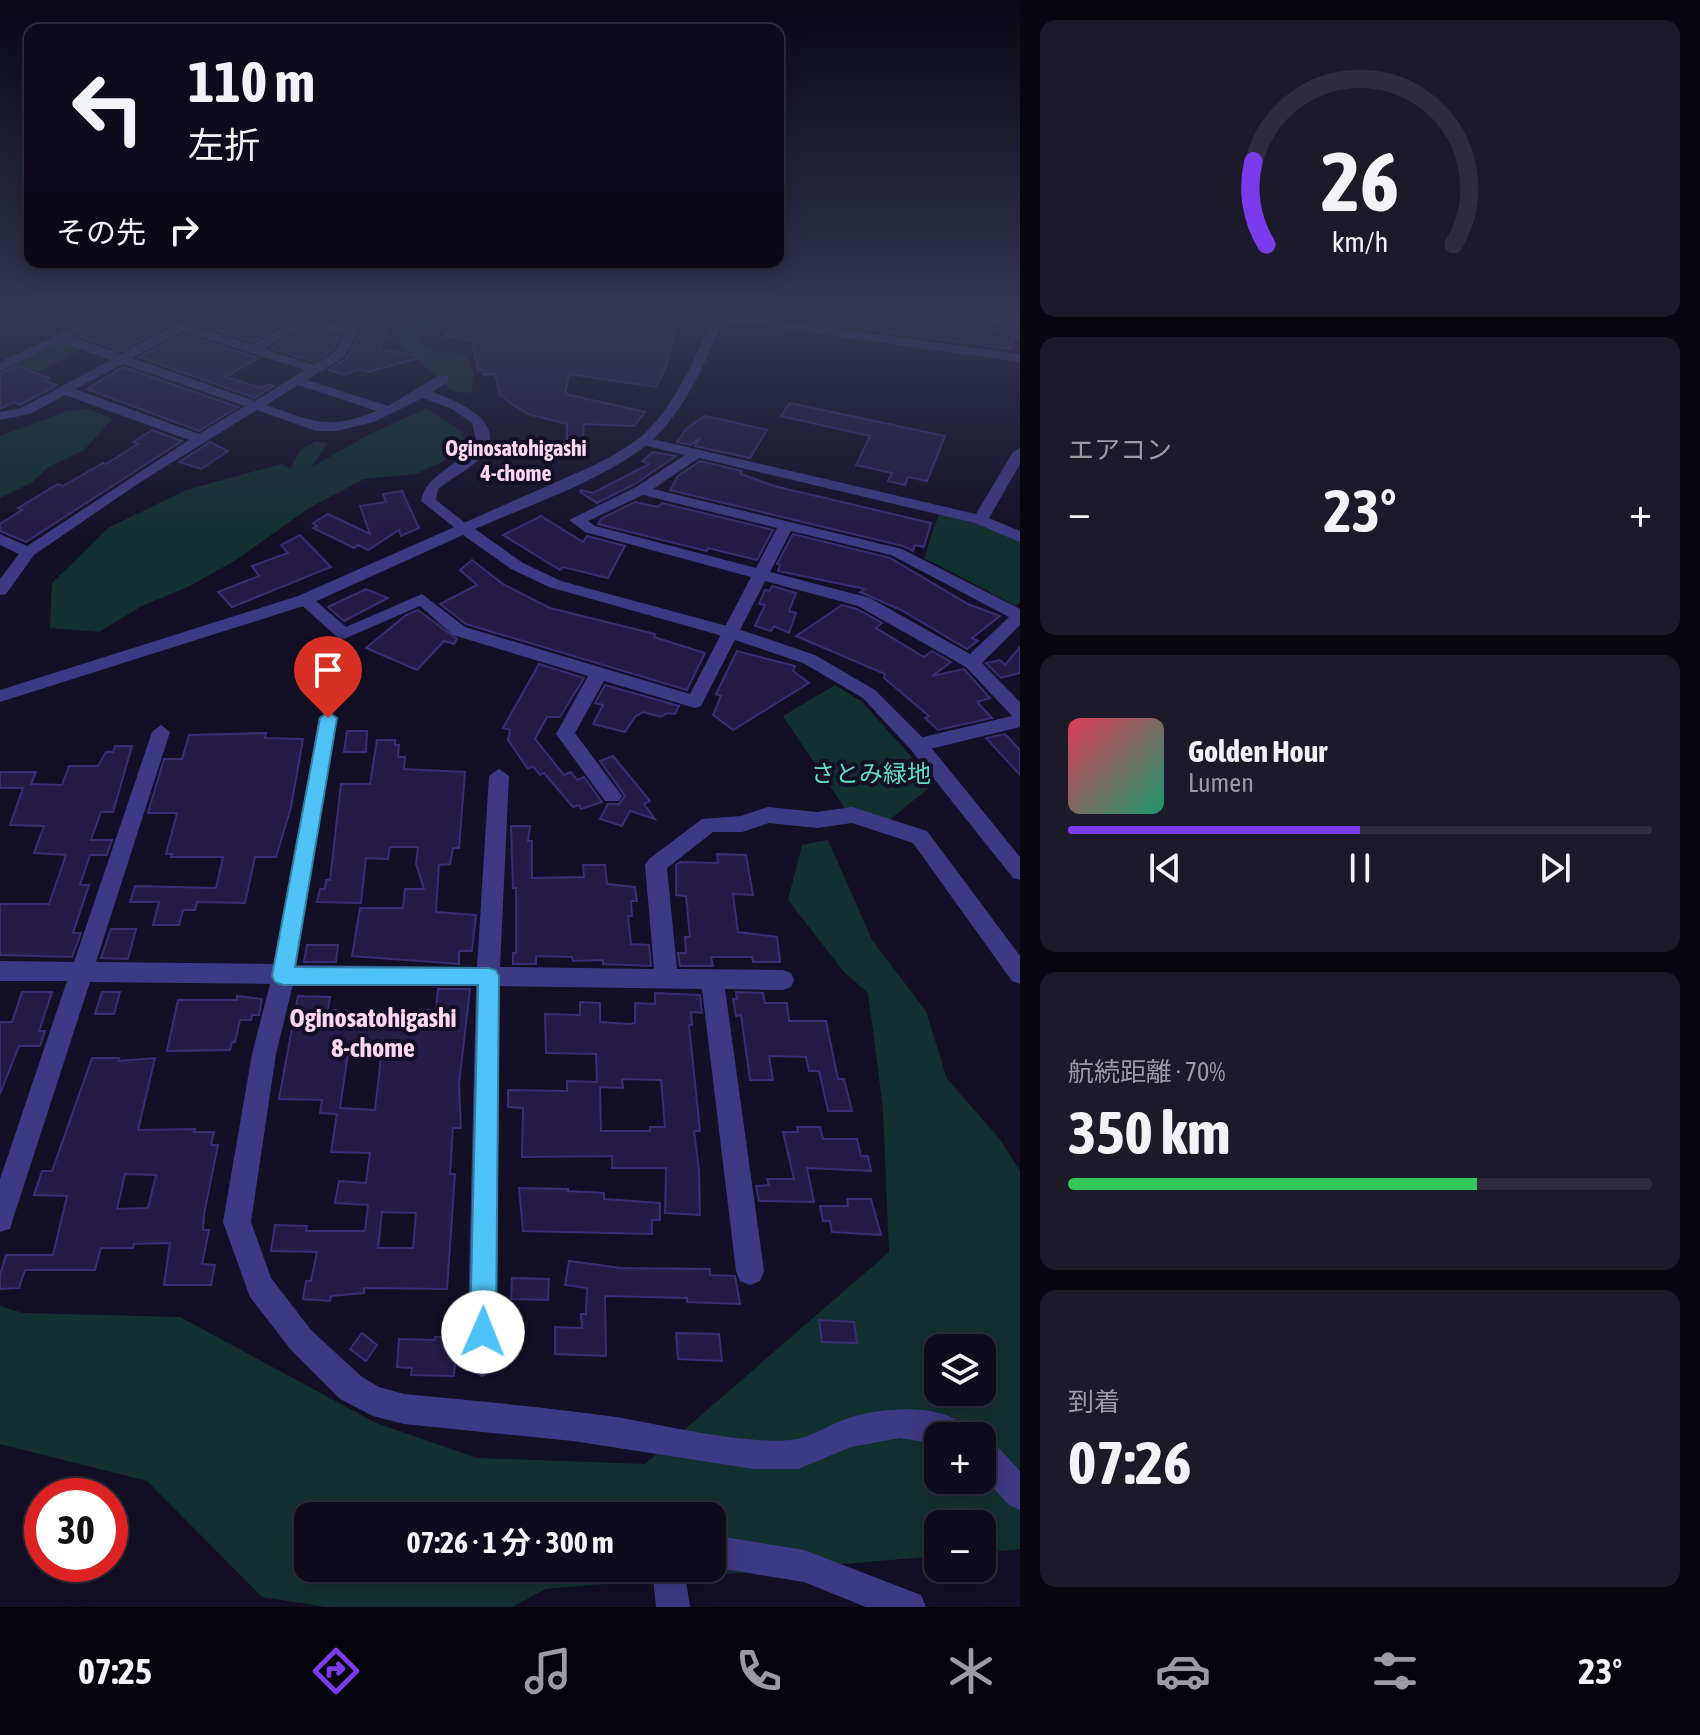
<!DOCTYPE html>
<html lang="ja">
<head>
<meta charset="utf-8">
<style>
  :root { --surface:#0e0b1c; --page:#1c1929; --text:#f1f3f6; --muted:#9b9ba3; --line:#2e2b3b; --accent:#7c3aed }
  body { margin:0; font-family:"Asap Condensed","Noto Sans JP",sans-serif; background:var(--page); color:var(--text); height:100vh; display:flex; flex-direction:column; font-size:30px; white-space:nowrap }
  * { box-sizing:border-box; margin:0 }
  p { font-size:26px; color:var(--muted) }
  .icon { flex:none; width:44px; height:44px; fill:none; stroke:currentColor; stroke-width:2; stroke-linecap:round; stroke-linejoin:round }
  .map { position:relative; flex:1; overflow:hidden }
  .side { display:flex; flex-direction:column; gap:20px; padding:20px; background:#08060f; width:680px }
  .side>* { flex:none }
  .banner { position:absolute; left:24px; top:24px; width:760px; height:244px; border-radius:16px; box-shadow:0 4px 20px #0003,0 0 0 2px var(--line); background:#0e0b1c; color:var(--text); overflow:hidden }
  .tools { position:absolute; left:924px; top:1334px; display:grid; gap:16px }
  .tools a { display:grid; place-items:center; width:72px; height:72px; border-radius:16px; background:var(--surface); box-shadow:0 4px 20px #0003,0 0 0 2px var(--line); font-size:40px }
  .speed { position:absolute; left:24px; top:1478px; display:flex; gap:16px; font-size:40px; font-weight:700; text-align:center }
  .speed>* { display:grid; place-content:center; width:104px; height:104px; border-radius:50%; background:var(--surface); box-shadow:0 4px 20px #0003,0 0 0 2px var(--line); line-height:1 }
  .speed .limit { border:12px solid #d22; background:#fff; color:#111 }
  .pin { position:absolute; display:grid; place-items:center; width:68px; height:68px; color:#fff; margin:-82px -34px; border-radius:50% 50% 50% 0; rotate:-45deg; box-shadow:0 0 8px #0007 }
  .pin .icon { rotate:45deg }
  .me { position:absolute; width:88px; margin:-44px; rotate:1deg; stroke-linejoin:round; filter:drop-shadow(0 0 6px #0008) }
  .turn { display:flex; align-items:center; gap:28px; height:168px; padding:0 32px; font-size:36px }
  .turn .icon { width:104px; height:104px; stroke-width:2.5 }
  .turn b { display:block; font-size:56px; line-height:68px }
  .then { display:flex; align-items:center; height:76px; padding:0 32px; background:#0003; gap:16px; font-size:30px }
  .big { font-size:60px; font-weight:700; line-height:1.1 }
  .side .widget { flex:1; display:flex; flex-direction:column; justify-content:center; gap:12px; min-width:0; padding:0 28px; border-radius:16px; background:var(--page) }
  .side .dial { align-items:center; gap:0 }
  .dial svg { height:208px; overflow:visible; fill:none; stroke:var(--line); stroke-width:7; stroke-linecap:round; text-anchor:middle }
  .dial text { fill:var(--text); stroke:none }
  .song { display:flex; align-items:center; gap:24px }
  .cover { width:96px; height:96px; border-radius:12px; background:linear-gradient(135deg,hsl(350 70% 55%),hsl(160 70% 35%)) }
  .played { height:8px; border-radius:4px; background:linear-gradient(90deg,var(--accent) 50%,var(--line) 50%) }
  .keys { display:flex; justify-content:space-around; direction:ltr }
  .heat { display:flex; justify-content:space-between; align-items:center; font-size:44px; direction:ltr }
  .charge { height:12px; border-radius:6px; background:linear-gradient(90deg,#34c759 70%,var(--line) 0) }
  .trip { position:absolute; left:294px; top:1502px; width:432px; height:80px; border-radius:16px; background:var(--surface); box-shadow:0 4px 20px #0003,0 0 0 2px var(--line); font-weight:700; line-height:80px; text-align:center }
  .menu { display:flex; height:128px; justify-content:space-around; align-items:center; background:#06040b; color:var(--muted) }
  .menu .icon { width:56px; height:56px }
  .menu .active { color:var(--accent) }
  .menu b { font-size:36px; color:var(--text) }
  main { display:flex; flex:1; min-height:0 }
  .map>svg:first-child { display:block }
  .green { fill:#12302f; fill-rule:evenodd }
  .building { fill:#241b47; stroke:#3b2d73; stroke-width:2; fill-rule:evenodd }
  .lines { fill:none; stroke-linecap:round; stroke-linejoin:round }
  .minor { fill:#3d3a85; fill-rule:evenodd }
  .tertiary { fill:#3d3a85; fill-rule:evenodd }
  .route { fill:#4fc3f7; stroke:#337fa1; stroke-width:2 }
  .labels { text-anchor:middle; stroke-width:8; stroke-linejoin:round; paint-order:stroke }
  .far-neighbourhood-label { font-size:22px; font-weight:bold; fill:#ffd6f0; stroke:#130f26 }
  .park-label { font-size:24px; fill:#5fe0c0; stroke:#130f26 }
  .neighbourhood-label { font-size:26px; font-weight:bold; fill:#ffd6f0; stroke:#130f26 }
</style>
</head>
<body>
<main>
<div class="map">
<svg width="1020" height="1607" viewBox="0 0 1020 1607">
  <rect width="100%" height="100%" fill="#130f26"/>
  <g class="green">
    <path d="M423,317H453V321L427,329L420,344L439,353H459L468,358L474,373L472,393L452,391L404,348L397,333L411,320Z"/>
    <path d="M60,341L83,348L40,372L27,369L10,377L0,374V370Z"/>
    <path d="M427,408L461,431L465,441L455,456L416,474L364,479L309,508L236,560L188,587L142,606L99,632L50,628L52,583L108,528L186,490L281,464L290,469L300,450L316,441L327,443L312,467L368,435Z"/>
    <path d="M89,409L112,419L84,450L47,468L31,483L0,498V436L67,411Z"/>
    <path d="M939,514L978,524L1020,541V602L1016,606L924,558Z"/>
    <path d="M835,685L862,702L935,783L888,821L846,810L783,716Z"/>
    <path d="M828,840L872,940L926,1011L947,1079L999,1138L1020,1171V1549L982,1553V1524H938V1556L546,1589L512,1607H326L262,1597L147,1481L0,1444V1306L23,1313L180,1317L376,1423L477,1458L645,1464L889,1252L883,1109L868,993L844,972L788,900L802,845ZM938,1348H982V1392H938ZM938,1436H982V1480H938ZM308,1516H712V1568H308Z"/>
  </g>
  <g class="building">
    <path d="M113,317L132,322L137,318L165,327L121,351L79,336Z"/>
    <path d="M177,317H288L289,319L253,342Z"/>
    <path d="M462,317H609L622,318L619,323L675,329L665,369L656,387L569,374L565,394L645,412L634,426L584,424L582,453H567V424L528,414L507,401L500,394L495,374L484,375L483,370H478L472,340L445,336Z"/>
    <path d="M867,317H900L1020,332V339L1012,338L1011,349L864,329Z"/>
    <path d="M368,321L390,322L380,349L422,357L368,372L359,369L344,375L329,370L347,358Z"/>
    <path d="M305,326L340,338L333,350L314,362L271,348Z"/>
    <path d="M183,334L258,358L225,377L262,388L268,384L274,386L255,398L139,357Z"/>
    <path d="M17,366L49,378L44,381L57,385L20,405L13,402L0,409V374Z"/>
    <path d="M123,367L238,407L199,431L87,389Z"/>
    <path d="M790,403L945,436L927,481L908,477L905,485L888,481L892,473L856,465L870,436L781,416Z"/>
    <path d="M704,416L724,420L767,430L750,458L695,446L700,438L691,445L677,442L686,429Z"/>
    <path d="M152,430L182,441L26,542L0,531V524L22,510L18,508L58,484L63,486L103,463L106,464L138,444L133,442Z"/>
    <path d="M210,442L228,451L201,469L179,462Z"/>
    <path d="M653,452L676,456L635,484L597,503L580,492L581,490L593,493L649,464L642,461Z"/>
    <path d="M700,461L742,471L741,474L774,486L931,523L924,547L915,545L913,551L903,546L670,490L678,476Z"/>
    <path d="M402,491L419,528L401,536L399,530L368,550L358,545L354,548L313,528L317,526L313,523L328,514L370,534L360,506L386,502L383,494Z"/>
    <path d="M635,502L658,507L662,503L773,530L757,560L708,548L707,551L598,524L602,518Z"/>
    <path d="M541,516L583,542L587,536L625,546L608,578L563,567L560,570L503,535Z"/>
    <path d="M793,534L890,558L968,604L1000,616L972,638L978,641L967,649L901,610L860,592L865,589L778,571L780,565L777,564Z"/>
    <path d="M300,535L331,567L232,607L218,592L259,576L252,566L288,553L281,545Z"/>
    <path d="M472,560L503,584L550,608L655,634L654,637L705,653L687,690L466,624L440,604L477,585L460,570Z"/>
    <path d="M772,586L796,593L789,611L796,613L789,633L774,626L771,631L755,626L765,605L759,604L765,590L770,591Z"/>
    <path d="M366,589L388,598L344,621L328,607Z"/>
    <path d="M842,605L857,609L882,623L876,628L924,657L932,651L951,662L932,676L964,669L990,698L977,702L992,718L938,730L925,718L929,716L884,678L885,674L796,636Z"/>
    <path d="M418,610L457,639L454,644L444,641L417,670L366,648L406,615Z"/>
    <path d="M1020,647V673L1001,678L986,663L1000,660L1005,665Z"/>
    <path d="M737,651L795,666L793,671L809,683L733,730L713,715L721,696L716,694Z"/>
    <path d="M539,664L584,678L560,717H547L535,739L564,775L571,772L577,780L584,777L602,802L581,809L579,805L573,807L544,773L540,775L533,766L528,769L508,740L510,730L503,728Z"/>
    <path d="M605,685L679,706L675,714L667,713L661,717L643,712L635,717L625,732L593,724L603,705L595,703Z"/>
    <path d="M347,731H367L366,752H344Z"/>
    <path d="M266,733L265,738L303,739L291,807L276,857H255L245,903L197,902L195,910H183L179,925H153L159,902H130L135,886L216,888L223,857H171L172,854H166L177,813H148L164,759H182L189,735Z"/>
    <path d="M1005,734L1020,750V775L986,738Z"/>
    <path d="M377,740H395V745H399L398,757H405L404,769L465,772L459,848H453L450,864L439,865L436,912L476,915L472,951H459V964L352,956L360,908H403L405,889H424L416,864L418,847H390L388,859L366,858L361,903L317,902L320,889H325L326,880H330L341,784H370Z"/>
    <path d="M115,746H132L113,812H101L91,840H112L107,855H90L80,885H89L73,933H81L72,957L0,955V904H49L66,855L34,853L44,826L10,825L23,788H0V772H36L31,784L62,785L69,766H98L106,752H113Z"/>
    <path d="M613,756L650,801L644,804L655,819L630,811L622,826L600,819L608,804H619L625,796L600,761Z"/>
    <path d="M511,826H530L528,841H532V878L584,877L583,865H605L607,884L635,887L637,901H631L632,916H628L631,944L649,945L651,966L603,964V960L573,961L572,957L536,956V964H513V953H516V888H513Z"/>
    <path d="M717,854L746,855L753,895L733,894L738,932L777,937L780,962H753L752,957H711L713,966H680L678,953H686L685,937H690L686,896L676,895V865L680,862L718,863Z"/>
    <path d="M111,929H136L128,959L101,958Z"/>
    <path d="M307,945H338L336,962H304Z"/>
    <path d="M438,989H470L459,1084L461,1128H453L450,1174H455L447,1289L364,1288V1293L331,1296L330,1301L303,1299L306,1281H311L317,1252L271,1251L275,1225L307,1226L306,1231H365L368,1205L335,1203L339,1181L366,1183L370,1153L331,1152L337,1114L320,1113L322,1100L279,1099L298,996L330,997L328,1010L355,1011L354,1016L387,1018L389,1010H436ZM349,1047L382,1048L375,1110L340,1108ZM382,1212L416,1213L413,1248H378Z"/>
    <path d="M22,992H52L39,1031H45L40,1046H19L0,1094V1022H12Z"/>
    <path d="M102,992H120L114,1014H95Z"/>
    <path d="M736,992L763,993L765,1003H787L789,1021H826L838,1079H844L852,1111H828L819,1071H809L806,1057L769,1056L773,1080H750L741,1015L736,1016L733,999H737Z"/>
    <path d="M655,993L700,995L702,1013L691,1012L692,1025H689L700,1131H694L699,1170L700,1215L665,1213L666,1168H612V1156L522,1157L523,1108L508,1107V1090L567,1091V1081L597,1082L596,1054L546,1053L545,1014L580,1015V1002L600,1003V1022L630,1024L635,1023V1003L655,1004ZM622,1079L661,1080L665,1127H650V1131H601L600,1087L623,1088Z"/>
    <path d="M237,996L262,999L259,1015H252L251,1020H240L235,1042H232L230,1050L167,1051L178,1000H237Z"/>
    <path d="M92,1058H119L118,1061L155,1058L138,1130L195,1129L194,1132H214L211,1145H218L204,1214L203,1230H209L202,1264L215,1265L211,1285H164L170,1243L134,1244L133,1248H101L95,1270H25L19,1288L0,1289V1275L6,1255H53L67,1196L34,1195L42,1171H52ZM125,1174L156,1175L148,1208L117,1209Z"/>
    <path d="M797,1127H820L823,1139H857L861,1156H868L871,1171L807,1168L814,1202L759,1201L756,1186L769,1185L767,1179H794L783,1132H798Z"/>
    <path d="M519,1188L568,1189V1191L604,1193V1199L660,1203V1220H652V1234L523,1231Z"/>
    <path d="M847,1199H871L881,1235L832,1232L830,1221H823L820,1206H848Z"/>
    <path d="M569,1261L621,1268L710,1269V1275L735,1276L740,1304L687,1302V1298L605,1296L606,1356L555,1354V1327L582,1328L581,1314H586L587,1288L565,1285Z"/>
    <path d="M512,1278L549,1279L548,1300L511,1299Z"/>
    <path d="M819,1320L854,1322L857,1343L822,1342Z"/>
    <path d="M362,1333L377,1345L366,1361L350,1349Z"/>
    <path d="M676,1333L719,1334L722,1361L678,1359Z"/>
    <path d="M435,1337H457L454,1376L411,1375L412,1368L397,1367L399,1339L435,1340Z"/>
  </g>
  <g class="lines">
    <g class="minor">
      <path d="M95,317H110L71,337L121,354L172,327L146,317H163L253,345L294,320L291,317H310L348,329L355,317H367L344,357L307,380L388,406L438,376H448V382L432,392C463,403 516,426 475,463C463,473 450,479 438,489L436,500L473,529L470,532H460L421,501C427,471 462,467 476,440L472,423L452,409L423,398L374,422L337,431H316L257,410L139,483L34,555L6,594L0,595V579L19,554L0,545V534L27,546L189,440L65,395L30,414L0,420V412L21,408L111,360L61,342L0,371V362ZM305,323L344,336L335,352L314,365L264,349ZM183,331L305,370L255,401L132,358ZM123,364L245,406L199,434L75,389ZM298,385L377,411C328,431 313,421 266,405Z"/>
      <path d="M722,317H750L1020,354V362L728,321Z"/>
      <path d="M952,317L1020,321V329L958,321Z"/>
      <path d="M644,437L976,514L1013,452L1020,448V464L989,518L1020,531V542L975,523L699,458L653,489L902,549L1020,609V625L982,663L1020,702V727L918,752L911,750L908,745L911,740L1012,716L966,667L858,606L765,581L701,706L695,708L604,681L575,733L622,796L619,801H605L556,734L588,676L453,635L420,606L344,639L338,638L296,600L304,595L310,596L346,627L422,594L465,627L690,694L751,577L585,532L569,520L636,487L685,455L639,444L637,441ZM643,495L777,528L756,568L595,526L588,521ZM791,531L891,555L1009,617L970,654L870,598L770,572Z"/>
      <path d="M328,712L337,718L296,965L477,967L489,776L499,769L509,776L500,967L654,969L645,865L649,859L702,819L741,816L768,807L817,812L852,807L927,831L1020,956V984L1012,981L913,843L852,823L817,828L769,823L742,832H713L667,868L677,969L783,970L791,973L794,980L791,987L783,990L725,989L764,1271L760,1281L750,1285L740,1281L736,1271L702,989L499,986L497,1362L492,1372L482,1377L472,1372L467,1362L476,986L293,984L276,1054L251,1222L271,1278L311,1330L362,1377L379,1387L404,1394C475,1401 546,1407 616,1417C663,1425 755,1447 798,1439C815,1435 832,1423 849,1418C879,1407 956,1400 971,1436H938V1444L900,1438L851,1447L798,1469H754L573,1441L404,1424L373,1416L340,1399L291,1350L250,1297L223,1222L252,1054L270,984L90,982L13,1219L10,1229L0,1232V1179L67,981H0V961L74,962L152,732L161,725L170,732L96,962L274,964L319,718Z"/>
      <path d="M982,1438L993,1442L1020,1471V1510L1009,1505L982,1476Z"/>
      <path d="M712,1535L804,1550L921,1595L926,1607H866L804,1582L712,1567Z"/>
      <path d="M652,1568H684L690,1607H656Z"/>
    </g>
    <path class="tertiary" d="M714,317H726C707,355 692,397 663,429C624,474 531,504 475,529L523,563L561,581L738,629L815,655L875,690L925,740L1020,857V880L1013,878L911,750L863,698L803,663L726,637L549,587L511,569L463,535L310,604L0,702V690L298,596L595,465C611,456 629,447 643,435C677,403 694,358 714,317Z"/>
  </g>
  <linearGradient id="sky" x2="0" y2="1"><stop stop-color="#0a0815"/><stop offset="0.58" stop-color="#333752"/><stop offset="1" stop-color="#333752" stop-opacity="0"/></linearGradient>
  <rect width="1020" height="542" fill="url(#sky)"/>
  <path class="route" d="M328,712L337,718L295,967L488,968L496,970L499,976L496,1332L492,1342L483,1346L473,1342L470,1332L478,985H283L275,982L272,976L320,718Z"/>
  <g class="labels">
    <g class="far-neighbourhood-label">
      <text x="516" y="456">Oginosatohigashi<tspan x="516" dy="25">4-chome</tspan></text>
    </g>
    <g class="park-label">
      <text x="871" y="782">さとみ緑地</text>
    </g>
    <g class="neighbourhood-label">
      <text x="373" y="1027">Oginosatohigashi<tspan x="373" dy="30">8-chome</tspan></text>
    </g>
  </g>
</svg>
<div class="tools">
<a><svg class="icon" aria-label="layers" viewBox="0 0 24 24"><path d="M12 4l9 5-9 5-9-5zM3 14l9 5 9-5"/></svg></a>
<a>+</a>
<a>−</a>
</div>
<div class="speed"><div class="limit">30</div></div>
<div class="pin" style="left:328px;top:718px;background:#d93025"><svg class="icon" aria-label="arrive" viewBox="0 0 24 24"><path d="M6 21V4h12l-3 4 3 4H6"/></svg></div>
<svg class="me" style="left:483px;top:1332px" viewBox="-20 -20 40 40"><circle r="19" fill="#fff"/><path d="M0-13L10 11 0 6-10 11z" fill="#4fc3f7"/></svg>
<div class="trip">07:26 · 1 分 · 300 m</div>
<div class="banner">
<div class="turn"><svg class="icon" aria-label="left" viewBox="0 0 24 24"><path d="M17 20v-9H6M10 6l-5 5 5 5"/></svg><div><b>110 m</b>左折</div></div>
<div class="then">その先<svg class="icon" aria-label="right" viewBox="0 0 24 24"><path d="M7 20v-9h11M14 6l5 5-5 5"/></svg></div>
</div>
</div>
<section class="side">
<div class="widget dial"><svg viewBox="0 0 100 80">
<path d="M14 69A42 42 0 1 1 86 69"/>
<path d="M14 69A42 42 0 0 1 9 37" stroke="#7c3aed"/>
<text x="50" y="56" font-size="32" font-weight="700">26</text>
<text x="50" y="72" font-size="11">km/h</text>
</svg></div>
<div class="widget"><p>エアコン</p>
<div class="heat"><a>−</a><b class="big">23°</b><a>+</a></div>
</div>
<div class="widget">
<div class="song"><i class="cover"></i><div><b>Golden Hour</b><p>Lumen</p></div></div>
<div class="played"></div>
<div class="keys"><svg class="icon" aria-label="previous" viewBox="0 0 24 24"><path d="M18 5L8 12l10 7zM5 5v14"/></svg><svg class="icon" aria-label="pause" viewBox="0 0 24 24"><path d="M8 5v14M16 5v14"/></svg><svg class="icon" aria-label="next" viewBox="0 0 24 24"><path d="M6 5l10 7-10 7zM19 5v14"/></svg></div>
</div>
<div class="widget"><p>航続距離 · 70%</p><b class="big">350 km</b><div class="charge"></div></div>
<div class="widget"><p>到着</p><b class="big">07:26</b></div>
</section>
</main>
<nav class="menu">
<b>07:25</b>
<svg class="icon active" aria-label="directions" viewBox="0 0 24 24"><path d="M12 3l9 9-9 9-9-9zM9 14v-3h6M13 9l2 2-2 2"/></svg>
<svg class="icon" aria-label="music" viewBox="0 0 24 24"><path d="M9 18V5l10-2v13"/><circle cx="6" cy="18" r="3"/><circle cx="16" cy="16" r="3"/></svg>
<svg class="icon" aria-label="phone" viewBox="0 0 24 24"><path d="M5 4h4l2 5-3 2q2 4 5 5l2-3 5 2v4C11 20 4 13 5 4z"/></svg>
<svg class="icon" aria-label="climate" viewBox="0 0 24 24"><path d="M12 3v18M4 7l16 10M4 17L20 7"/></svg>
<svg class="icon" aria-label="car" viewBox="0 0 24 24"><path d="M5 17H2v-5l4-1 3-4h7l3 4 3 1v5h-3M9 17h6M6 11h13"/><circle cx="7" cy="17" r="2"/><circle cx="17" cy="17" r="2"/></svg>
<svg class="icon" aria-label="filters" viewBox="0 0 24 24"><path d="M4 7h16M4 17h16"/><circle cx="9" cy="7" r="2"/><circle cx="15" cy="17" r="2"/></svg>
<b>23°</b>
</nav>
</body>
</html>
